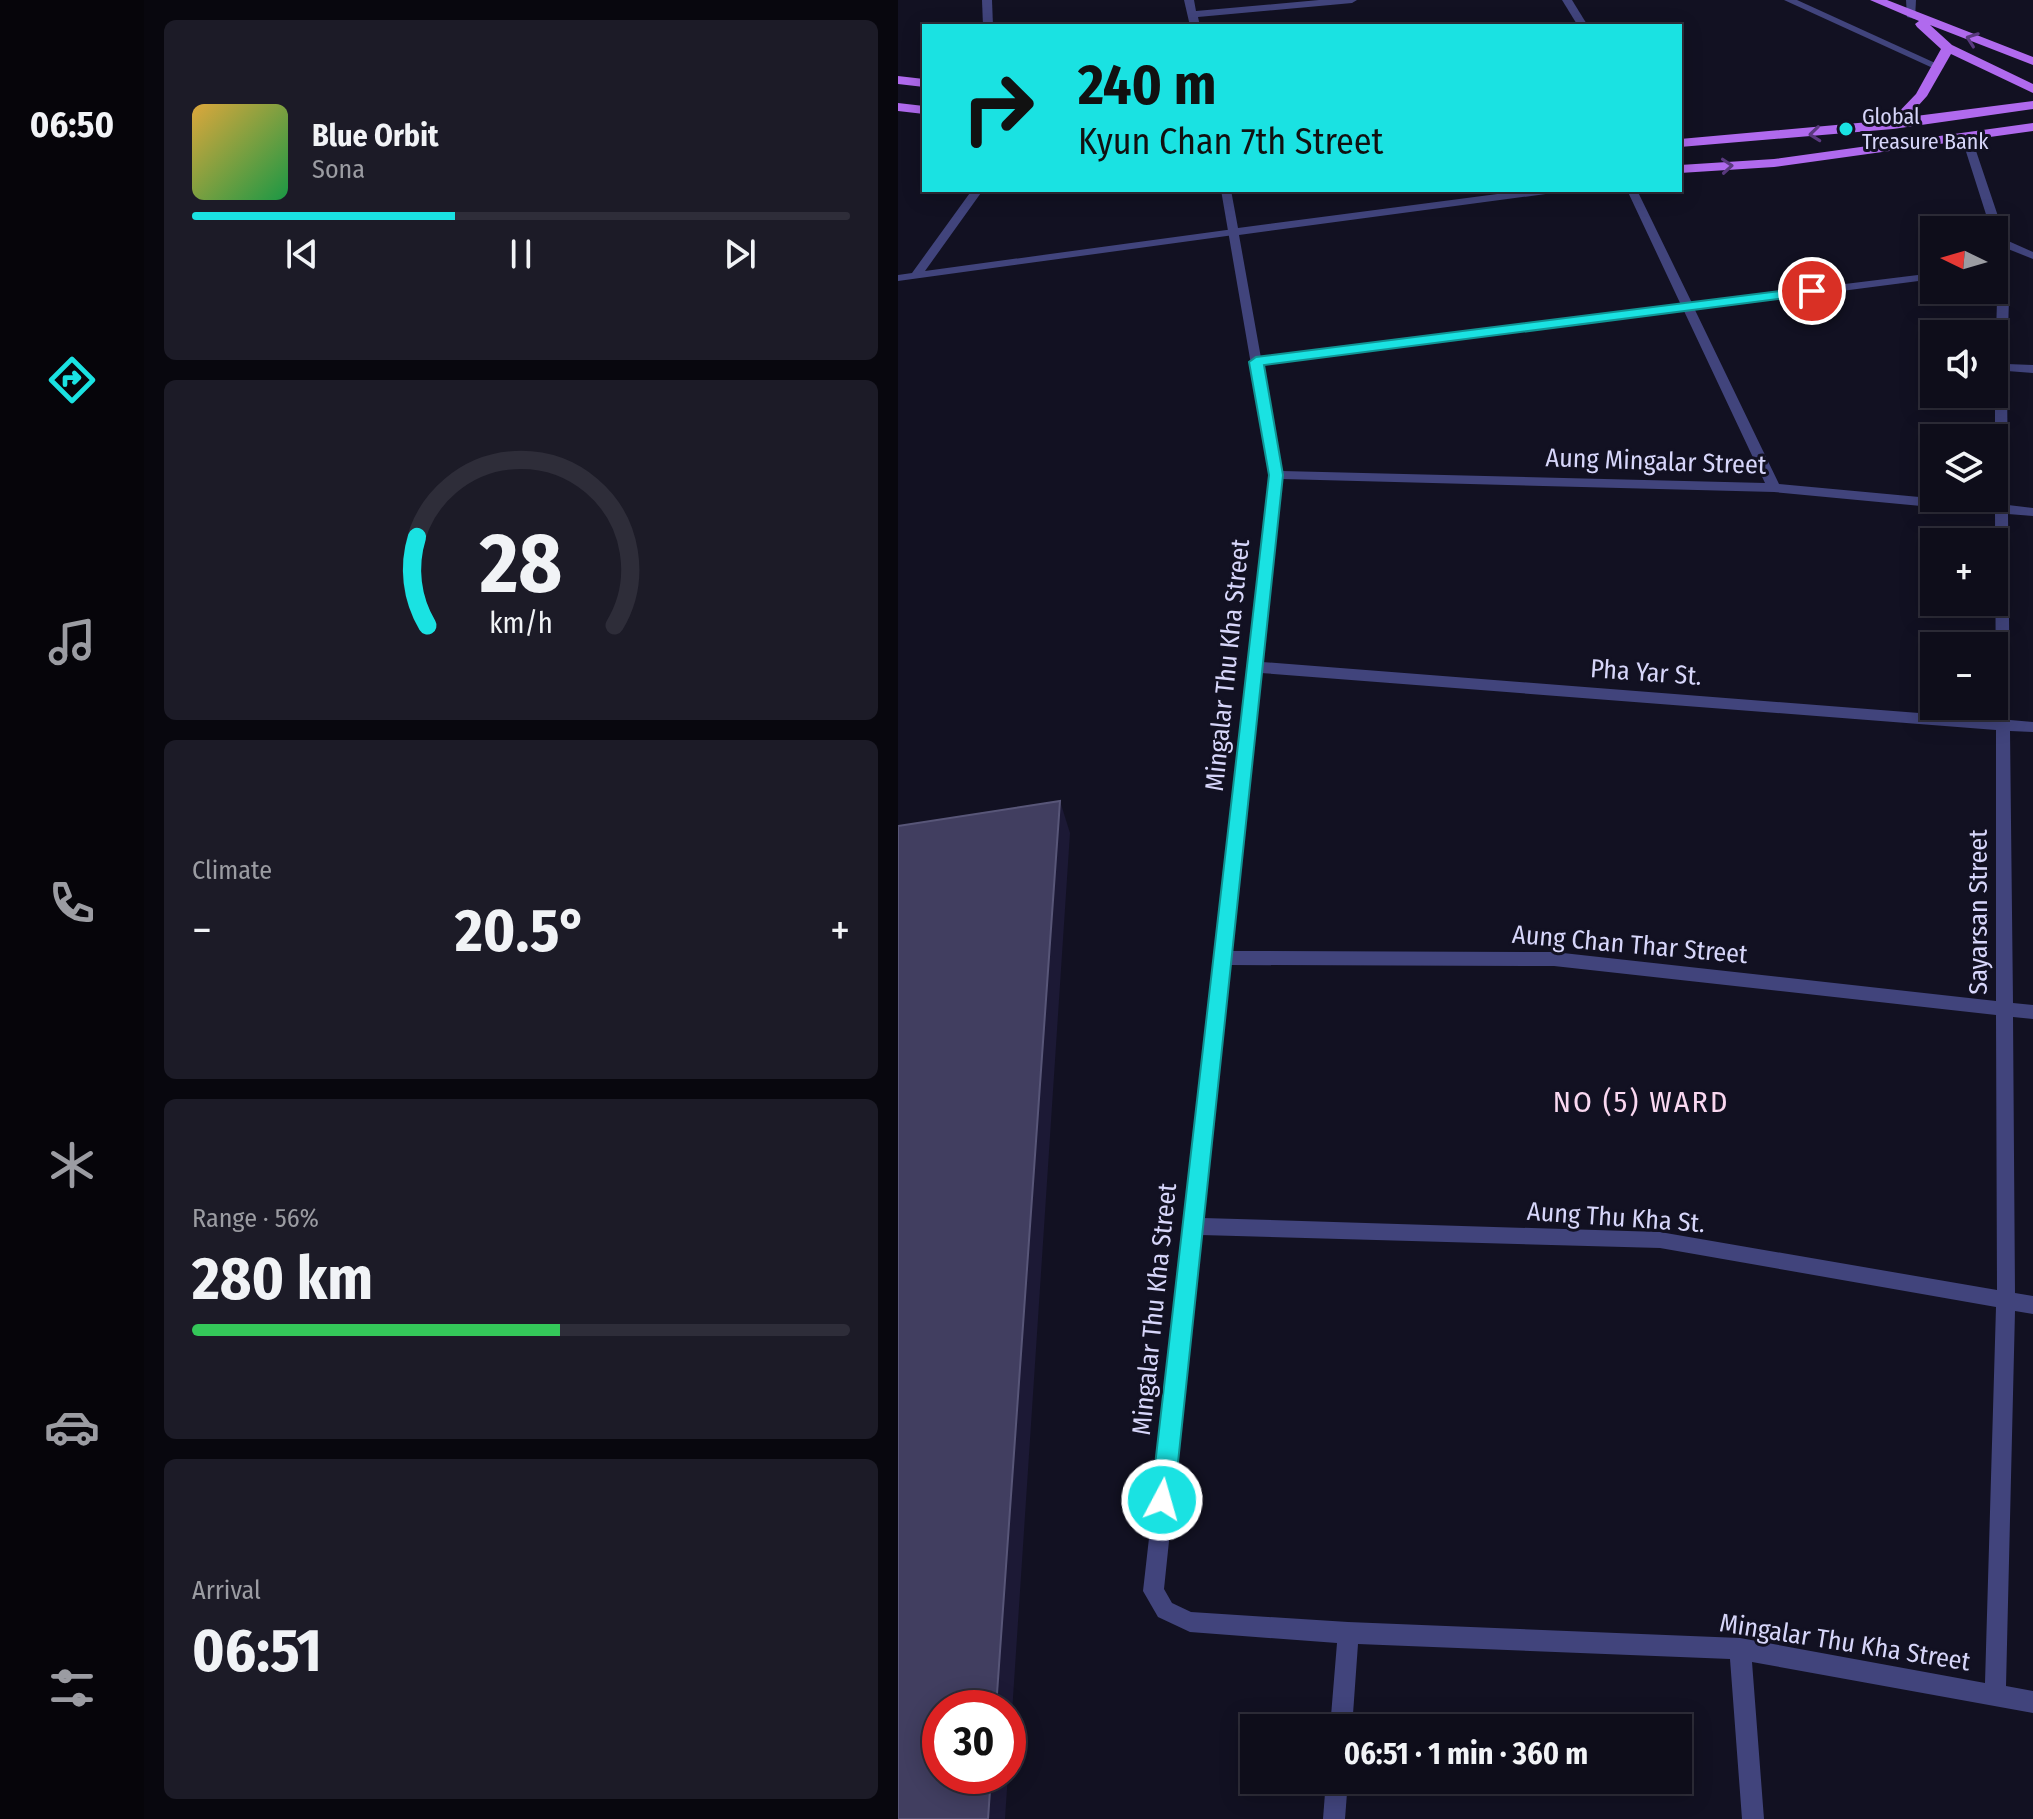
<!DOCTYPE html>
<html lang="en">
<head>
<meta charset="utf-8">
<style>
  :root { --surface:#0e0d1a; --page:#1c1b27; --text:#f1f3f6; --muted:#9b9ca2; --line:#2e2d39; --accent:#1ae2e2 }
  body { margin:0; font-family:"Fira Sans Condensed",sans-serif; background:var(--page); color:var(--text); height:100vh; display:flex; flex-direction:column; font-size:30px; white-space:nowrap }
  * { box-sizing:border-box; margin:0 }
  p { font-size:26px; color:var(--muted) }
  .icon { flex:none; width:44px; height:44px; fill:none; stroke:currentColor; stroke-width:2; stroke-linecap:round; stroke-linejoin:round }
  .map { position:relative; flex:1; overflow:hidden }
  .side { display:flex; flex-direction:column; gap:20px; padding:20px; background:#08070e; width:754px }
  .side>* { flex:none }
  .hud { position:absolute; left:24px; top:24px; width:760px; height:168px; border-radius:0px; box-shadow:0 4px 20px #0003,0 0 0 2px var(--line); background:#1ae2e2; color:#111; overflow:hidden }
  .needle { width:52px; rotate:275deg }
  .buttons { position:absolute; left:1022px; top:216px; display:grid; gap:16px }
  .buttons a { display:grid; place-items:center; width:88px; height:88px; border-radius:0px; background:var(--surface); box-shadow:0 4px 20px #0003,0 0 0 2px var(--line); font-size:40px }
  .speed { position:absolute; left:24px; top:1690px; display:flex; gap:16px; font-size:40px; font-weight:700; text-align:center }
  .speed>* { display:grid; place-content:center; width:104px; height:104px; border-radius:50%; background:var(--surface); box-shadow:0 4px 20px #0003,0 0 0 2px var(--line); line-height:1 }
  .speed .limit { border:12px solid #d22; background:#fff; color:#111 }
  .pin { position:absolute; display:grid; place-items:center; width:68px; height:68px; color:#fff; margin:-34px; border:4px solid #fff; border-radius:50%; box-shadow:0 2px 8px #0007 }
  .me { position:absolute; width:88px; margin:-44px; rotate:6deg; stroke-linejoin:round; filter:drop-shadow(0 0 6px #0008) }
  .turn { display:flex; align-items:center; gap:28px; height:168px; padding:0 24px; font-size:36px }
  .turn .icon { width:104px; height:104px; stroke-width:2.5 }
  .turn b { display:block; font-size:56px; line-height:68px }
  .big { font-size:60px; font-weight:700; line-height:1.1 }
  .side .tile { flex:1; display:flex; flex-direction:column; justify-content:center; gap:12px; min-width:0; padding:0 28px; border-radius:12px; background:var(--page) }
  .side .dial { align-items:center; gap:0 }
  .dial svg { height:208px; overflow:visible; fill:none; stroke:var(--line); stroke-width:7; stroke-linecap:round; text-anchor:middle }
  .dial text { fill:var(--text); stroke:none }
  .song { display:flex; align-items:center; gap:24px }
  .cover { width:96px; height:96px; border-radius:12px; background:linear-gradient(135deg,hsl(40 70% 55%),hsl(140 70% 35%)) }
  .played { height:8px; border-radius:4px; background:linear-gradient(90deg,var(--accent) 40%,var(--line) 40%) }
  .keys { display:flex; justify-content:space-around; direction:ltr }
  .heat { display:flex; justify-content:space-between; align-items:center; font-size:44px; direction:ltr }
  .charge { height:12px; border-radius:6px; background:linear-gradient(90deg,#34c759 56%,var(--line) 0) }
  .trip { position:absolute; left:342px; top:1714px; width:452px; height:80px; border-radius:0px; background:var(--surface); box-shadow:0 4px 20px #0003,0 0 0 2px var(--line); font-weight:700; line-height:80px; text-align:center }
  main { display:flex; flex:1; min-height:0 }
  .dock { display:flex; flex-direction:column; width:144px; justify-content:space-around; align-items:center; background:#06050a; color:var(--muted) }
  .dock .icon { width:56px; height:56px }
  .dock .on { color:var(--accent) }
  .dock b { font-size:36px; color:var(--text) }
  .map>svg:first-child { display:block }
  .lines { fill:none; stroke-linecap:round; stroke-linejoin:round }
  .lane { fill:#41447c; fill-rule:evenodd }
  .street { fill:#41447c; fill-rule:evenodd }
  .primary { fill:#b06aee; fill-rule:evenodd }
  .shaded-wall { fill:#1c1935 }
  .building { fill:#413e60; stroke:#585678; stroke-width:2 }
  .oneway { stroke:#59397e }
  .route { fill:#1ae2e2; stroke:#119393; stroke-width:2 }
  .poi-dot { fill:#1ae2e2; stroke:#121122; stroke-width:3 }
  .labels { text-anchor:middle; stroke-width:6; stroke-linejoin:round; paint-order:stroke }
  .far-poi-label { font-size:22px; fill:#d7d6fa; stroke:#121122; text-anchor:start }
  .street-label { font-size:26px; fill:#d7d6fa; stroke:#121122 }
  .quarter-label { font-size:30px; letter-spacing:2px; fill:#fad8f1; stroke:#121122 }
</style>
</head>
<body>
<main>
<nav class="dock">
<b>06:50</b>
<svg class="icon on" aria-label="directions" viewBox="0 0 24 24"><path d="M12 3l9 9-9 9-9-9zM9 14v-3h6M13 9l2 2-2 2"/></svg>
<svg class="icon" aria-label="music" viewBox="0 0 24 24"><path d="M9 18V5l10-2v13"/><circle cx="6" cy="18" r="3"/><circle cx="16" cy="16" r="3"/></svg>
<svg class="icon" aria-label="phone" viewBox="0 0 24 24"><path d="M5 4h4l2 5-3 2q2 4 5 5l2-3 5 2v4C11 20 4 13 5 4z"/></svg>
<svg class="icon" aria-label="climate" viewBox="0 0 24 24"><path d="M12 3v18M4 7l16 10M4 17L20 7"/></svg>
<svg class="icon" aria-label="car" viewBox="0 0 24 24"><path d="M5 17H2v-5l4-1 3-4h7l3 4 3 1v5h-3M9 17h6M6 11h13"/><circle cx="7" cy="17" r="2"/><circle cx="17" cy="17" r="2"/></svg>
<svg class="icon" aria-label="filters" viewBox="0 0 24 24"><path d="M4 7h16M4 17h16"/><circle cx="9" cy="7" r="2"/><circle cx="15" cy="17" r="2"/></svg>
</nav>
<section class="side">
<div class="tile">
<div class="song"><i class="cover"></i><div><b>Blue Orbit</b><p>Sona</p></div></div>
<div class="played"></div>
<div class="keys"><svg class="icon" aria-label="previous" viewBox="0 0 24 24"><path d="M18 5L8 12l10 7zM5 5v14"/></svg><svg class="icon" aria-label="pause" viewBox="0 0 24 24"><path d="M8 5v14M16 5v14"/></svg><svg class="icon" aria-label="next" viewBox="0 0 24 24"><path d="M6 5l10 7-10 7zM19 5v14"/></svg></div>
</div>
<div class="tile dial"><svg viewBox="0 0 100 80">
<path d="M14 69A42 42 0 1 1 86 69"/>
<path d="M14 69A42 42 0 0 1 10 35" stroke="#1ae2e2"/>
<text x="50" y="56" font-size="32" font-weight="700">28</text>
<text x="50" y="72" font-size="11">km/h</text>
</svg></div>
<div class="tile"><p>Climate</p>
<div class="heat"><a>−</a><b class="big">20.5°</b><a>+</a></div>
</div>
<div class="tile"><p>Range · 56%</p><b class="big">280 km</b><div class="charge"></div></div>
<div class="tile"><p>Arrival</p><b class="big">06:51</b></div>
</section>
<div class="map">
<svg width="1135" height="1819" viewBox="0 0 1135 1819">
  <rect width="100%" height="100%" fill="#121122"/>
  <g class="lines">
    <g class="lane">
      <path d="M664,0H674L690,26H680Z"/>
      <path d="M1008,0H1018L1017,19L1009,17Z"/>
      <path d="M74,190H85L27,271L336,229L342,232L336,235L0,281V275L14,273Z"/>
    </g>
    <g class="street">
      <path d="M84,0H94L95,26H85Z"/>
      <path d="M286,0H296L298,11L421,0H459L454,3L300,17L302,26H292Z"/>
      <path d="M886,0H899L1046,67L1037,69Z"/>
      <path d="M1068,133L1073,136L1108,240L1135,252V259L1110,249L1112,267L1109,364L1135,365V373L1109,371L1110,505L1135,508V516L1110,514L1112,720L1135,722V732L1112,731L1115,1003L1135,1005V1019L1115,1017L1117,1293L1135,1296V1314L1117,1311L1108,1686L1135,1691V1713L854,1662L866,1819H844L832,1659L460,1644L454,1728H432L439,1643L292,1632L260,1617L245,1591L286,1230L284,1226L287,1220L372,475L323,190H333L340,228L630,190H660L655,193L341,235L363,358L783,305L729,190H739L794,303L1036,273V279L797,310L881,484L1097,504V367L1100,267L1096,230H1093L1063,136ZM786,311L867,483L384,471L365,365ZM384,479L876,492L1097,513L1098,719L364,662ZM363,673L1098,730V1001L656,952L334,951ZM332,965L656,966L1098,1015L1099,1290L762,1232L305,1218ZM303,1235L762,1248L1098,1307L1087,1683L842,1638L450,1622L293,1612L274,1603L266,1589Z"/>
      <path d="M428,1780H450L447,1819H425Z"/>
    </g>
    <g class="primary">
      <path d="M972,0H989L1135,57V65L1032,25L1054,45L1135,84V93L1053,54L1029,96L1010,117L1135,101V109L995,129L782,147V139L993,120L1018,94L1043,49L1019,27L1017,24L1021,21Z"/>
      <path d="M0,76L26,79V87L0,84Z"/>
      <path d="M0,103L26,106V114L0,111Z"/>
      <path d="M1135,123V131L876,167L782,173V165L876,159Z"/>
    </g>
  </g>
  <path class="shaded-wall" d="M162,801L172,833L107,1819H90L93,1776H110V1708H98Z"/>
  <path class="building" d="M162,801L98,1708H42V1776H93L90,1819H0V826Z"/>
  <defs><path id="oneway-chevron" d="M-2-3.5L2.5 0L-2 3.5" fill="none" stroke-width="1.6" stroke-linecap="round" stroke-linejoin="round" transform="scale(2)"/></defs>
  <g class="oneway">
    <use href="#oneway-chevron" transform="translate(1074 39) rotate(-160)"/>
    <use href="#oneway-chevron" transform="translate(917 134) rotate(174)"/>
    <use href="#oneway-chevron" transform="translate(829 166) rotate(-4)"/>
  </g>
  <path class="route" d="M914,287L919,288V294L366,365L385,475L276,1500L272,1508L264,1511L256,1508L253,1500L371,475L351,362L358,357Z"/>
  <circle class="poi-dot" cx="948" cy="129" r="8"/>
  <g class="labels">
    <g class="far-poi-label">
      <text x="964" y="124">Global<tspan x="964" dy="25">Treasure Bank</tspan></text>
    </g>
    <g class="street-label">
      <text transform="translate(758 461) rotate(2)" y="9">Aung Mingalar Street</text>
      <text transform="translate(329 665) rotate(-84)" y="9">Mingalar Thu Kha Street</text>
      <text transform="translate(748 672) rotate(4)" y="9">Pha Yar St.</text>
      <text transform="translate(1080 912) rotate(-90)" y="9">Sayarsan Street</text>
      <text transform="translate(732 944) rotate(5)" y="9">Aung Chan Thar Street</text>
      <text transform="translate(718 1217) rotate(4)" y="9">Aung Thu Kha St.</text>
      <text transform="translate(256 1309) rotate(-84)" y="9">Mingalar Thu Kha Street</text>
      <text transform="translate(947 1642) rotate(9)" y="9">Mingalar Thu Kha Street</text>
    </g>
    <g class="quarter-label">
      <text x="743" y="1112">NO (5) WARD</text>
    </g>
  </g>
</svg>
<div class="buttons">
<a><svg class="needle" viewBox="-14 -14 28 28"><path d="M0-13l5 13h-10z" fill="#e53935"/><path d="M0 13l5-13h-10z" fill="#9b9ca2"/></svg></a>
<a><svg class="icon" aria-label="sound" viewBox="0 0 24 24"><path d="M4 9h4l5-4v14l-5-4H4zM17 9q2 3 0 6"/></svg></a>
<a><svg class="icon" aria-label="layers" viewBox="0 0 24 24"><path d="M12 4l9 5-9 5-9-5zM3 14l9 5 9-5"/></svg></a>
<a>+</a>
<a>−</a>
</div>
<div class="speed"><div class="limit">30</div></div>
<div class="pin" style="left:914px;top:291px;background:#d93025"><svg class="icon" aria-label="arrive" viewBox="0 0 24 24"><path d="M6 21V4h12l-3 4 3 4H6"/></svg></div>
<svg class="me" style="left:264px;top:1500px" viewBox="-20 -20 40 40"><circle r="17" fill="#1ae2e2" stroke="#fff" stroke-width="3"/><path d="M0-11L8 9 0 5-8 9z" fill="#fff"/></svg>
<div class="trip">06:51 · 1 min · 360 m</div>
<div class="hud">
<div class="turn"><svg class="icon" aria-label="right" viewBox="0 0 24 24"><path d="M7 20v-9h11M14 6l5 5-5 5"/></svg><div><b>240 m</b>Kyun Chan 7th Street</div></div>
</div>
</div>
</main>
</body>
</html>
